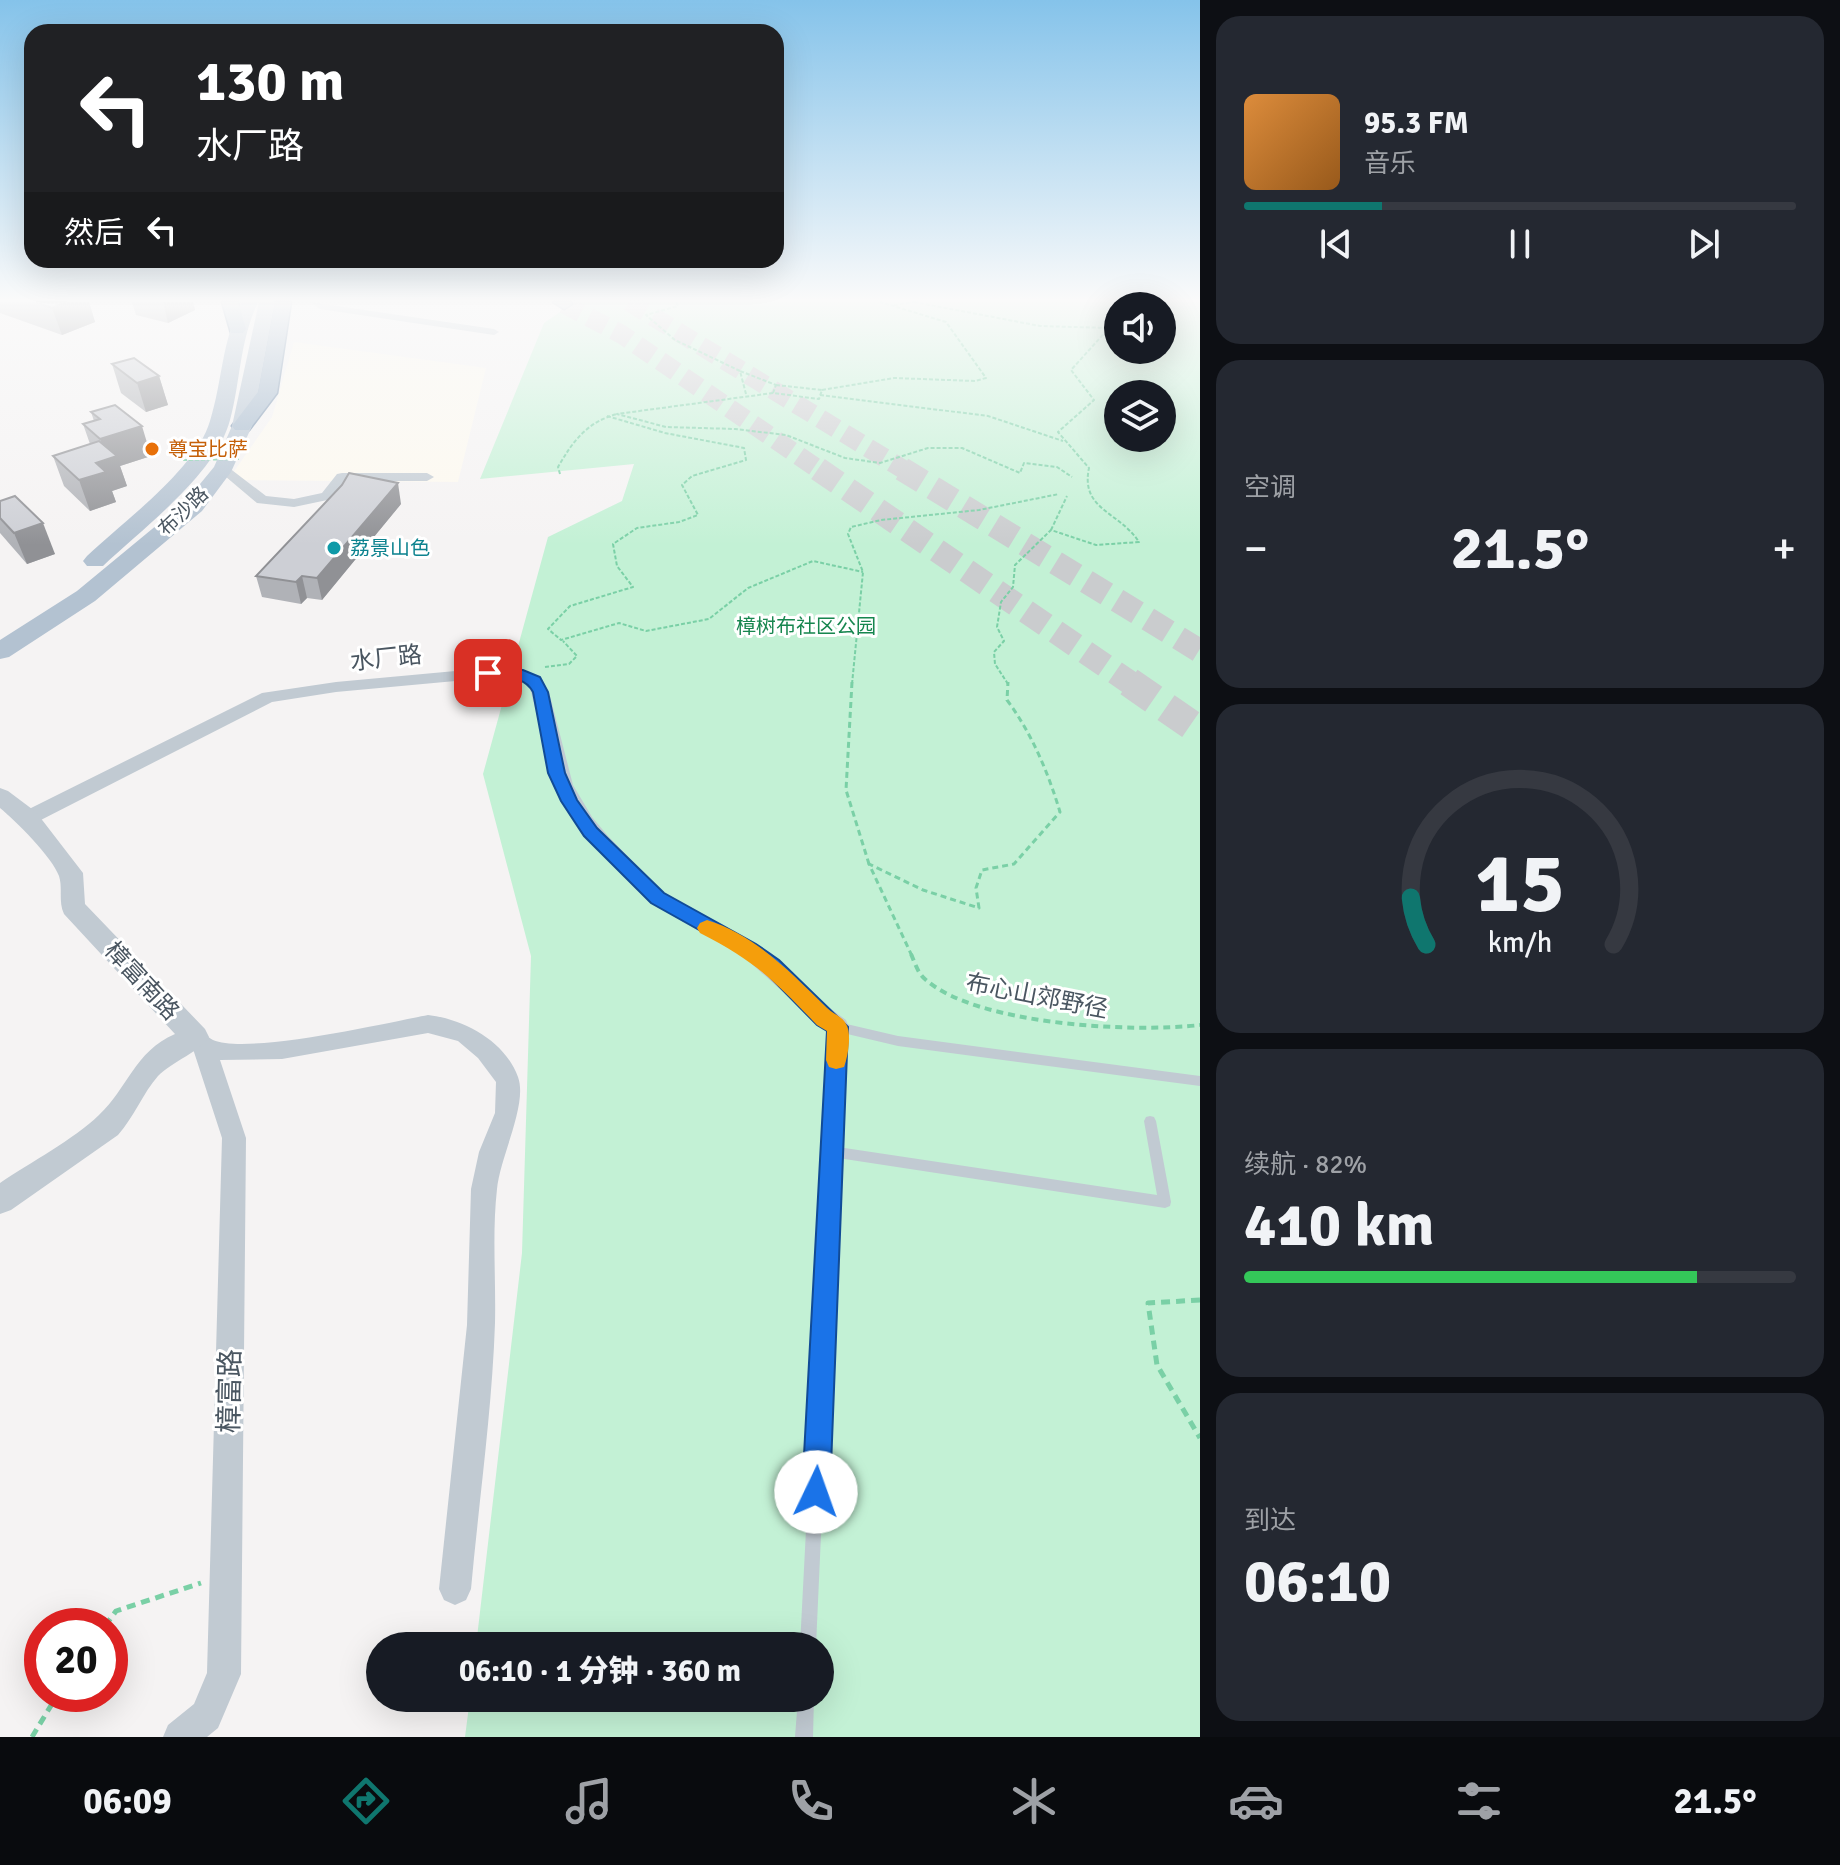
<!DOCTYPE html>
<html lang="zh">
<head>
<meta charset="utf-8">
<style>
  :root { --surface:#171b24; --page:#242831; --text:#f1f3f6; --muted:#9ea1a6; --line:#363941; --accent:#0f766e }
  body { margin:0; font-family:Signika,"Noto Sans SC",sans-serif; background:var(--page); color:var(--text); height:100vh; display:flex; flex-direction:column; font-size:30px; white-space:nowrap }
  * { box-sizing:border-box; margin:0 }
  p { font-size:26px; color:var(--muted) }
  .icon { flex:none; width:44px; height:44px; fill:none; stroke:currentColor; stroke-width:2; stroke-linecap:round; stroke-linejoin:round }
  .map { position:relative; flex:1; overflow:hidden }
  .panel { display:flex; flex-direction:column; gap:16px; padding:16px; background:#0d0f14; width:640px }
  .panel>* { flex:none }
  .banner { position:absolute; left:24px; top:24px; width:760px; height:244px; border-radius:24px; box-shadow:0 8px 32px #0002; background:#202124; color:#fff; overflow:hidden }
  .controls { position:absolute; left:1104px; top:292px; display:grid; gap:16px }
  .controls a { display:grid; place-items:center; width:72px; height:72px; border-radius:50%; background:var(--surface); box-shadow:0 8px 32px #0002; font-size:40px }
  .speed { position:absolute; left:24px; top:1608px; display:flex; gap:16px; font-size:40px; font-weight:700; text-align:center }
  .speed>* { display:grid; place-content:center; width:104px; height:104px; border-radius:50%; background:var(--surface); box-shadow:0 8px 32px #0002; line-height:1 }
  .speed .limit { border:12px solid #d22; background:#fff; color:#111 }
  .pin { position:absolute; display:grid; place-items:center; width:68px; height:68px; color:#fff; margin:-34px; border-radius:16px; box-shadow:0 4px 12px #0006 }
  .me { position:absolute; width:88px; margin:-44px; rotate:3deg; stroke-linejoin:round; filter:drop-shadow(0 0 6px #0008) }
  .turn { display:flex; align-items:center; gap:28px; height:168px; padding:0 40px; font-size:36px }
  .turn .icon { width:104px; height:104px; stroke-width:2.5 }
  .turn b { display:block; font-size:56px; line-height:68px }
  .then { display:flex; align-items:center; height:76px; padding:0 40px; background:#0003; gap:16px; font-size:30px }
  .big { font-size:60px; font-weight:800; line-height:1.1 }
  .panel .card { flex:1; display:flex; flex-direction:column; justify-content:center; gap:12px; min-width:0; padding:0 28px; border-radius:24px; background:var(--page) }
  .panel .dial { align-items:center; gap:0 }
  .dial svg { height:208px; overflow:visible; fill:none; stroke:var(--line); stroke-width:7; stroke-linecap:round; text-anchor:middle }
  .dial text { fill:var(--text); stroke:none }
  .song { display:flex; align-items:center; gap:24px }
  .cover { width:96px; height:96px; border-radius:12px; background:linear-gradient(135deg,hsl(30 70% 55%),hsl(30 70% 35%)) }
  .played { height:8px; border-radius:4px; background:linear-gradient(90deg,var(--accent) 25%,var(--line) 25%) }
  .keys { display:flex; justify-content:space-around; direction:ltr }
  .heat { display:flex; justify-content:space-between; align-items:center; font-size:44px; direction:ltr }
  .charge { height:12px; border-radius:6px; background:linear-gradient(90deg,#34c759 82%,var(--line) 0) }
  .trip { position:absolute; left:366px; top:1632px; width:468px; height:80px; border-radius:40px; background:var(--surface); box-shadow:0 8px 32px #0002; font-weight:800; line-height:80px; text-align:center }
  .tabs { display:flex; height:128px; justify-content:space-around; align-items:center; background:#090b0e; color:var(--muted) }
  .tabs .icon { width:56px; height:56px }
  .tabs .selected { color:var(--accent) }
  .tabs b { font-size:36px; color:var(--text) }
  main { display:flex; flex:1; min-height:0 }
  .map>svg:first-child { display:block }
  .commercial { fill:#fdf9ef }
  .green { fill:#c3f1d5; fill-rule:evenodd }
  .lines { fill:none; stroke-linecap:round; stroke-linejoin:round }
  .trunk-tunnel-far2 { stroke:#caccce; stroke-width:19; stroke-dasharray:19 9; stroke-linecap:butt }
  .trunk-tunnel-far1 { stroke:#caccce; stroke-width:24; stroke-dasharray:24 12; stroke-linecap:butt }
  .trunk-tunnel { stroke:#caccce; stroke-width:30; stroke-dasharray:30 15; stroke-linecap:butt }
  .trunk-casing { stroke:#7690ad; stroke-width:3 }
  .path-far3 { stroke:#7ad0a6; stroke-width:2; stroke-dasharray:4 2; stroke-linecap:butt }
  .path-far2 { stroke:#7ad0a6; stroke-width:3; stroke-dasharray:6 4; stroke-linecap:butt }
  .path-far1 { stroke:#7ad0a6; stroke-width:4; stroke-dasharray:7 5; stroke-linecap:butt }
  .path { stroke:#7ad0a6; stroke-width:5; stroke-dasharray:9 6; stroke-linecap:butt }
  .service { fill:#c1cad2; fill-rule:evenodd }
  .minor { fill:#c1cad2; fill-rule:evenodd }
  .tertiary { fill:#c1cad2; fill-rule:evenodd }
  .primary { fill:#b3c2d1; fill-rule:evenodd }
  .trunk { fill:#9fb4c9; fill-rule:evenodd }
  .path-bridge { stroke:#7ad0a6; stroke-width:2; stroke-dasharray:4 2; stroke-linecap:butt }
  .wall { fill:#b0b2b7 }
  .shaded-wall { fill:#909195 }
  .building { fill:#cdcfd5; stroke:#909195; stroke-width:2 }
  .route { fill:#1a73e8; stroke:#114b97; stroke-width:2 }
  .slow { fill:#f59e0b }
  .food-dot { fill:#e8710a; stroke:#fff; stroke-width:3 }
  .culture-dot { fill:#0f9aa8; stroke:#fff; stroke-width:3 }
  .labels { text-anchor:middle; stroke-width:6; stroke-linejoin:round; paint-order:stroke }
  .far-food-label { font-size:20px; fill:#c56008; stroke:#fff; text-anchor:start }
  .far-street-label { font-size:20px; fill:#4a5661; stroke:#fff }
  .far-culture-label { font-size:20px; fill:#0d838f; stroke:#fff; text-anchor:start }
  .far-park-label { font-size:20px; fill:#17864f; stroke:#fff }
  .street-label { font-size:24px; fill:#4a5661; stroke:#fff }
  .near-street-label { font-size:28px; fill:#4a5661; stroke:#fff }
</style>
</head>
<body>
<main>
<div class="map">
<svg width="1200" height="1737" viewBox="0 0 1200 1737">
  <rect width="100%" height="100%" fill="#f5f3f3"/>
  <path class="commercial" d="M294,342L486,368L458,482L228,480L272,417Z"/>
  <path class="green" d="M575,302H1200V1737H465L470,1698H820V1646H476L522,1253L531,956L483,774L548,537L622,501L634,464L480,479L544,323ZM1118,306H1162V350H1118ZM1118,394H1162V438H1118Z"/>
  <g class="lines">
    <g class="trunk-tunnel-far2">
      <path d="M629,302L906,471"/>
      <path d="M564,304L621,334L821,471"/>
    </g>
    <g class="trunk-tunnel-far1">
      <path d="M818,469L1132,684"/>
      <path d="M902,469L1200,651"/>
    </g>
    <path class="trunk-tunnel" d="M1129,682L1200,731"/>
    <g class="trunk-casing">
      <g id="trunk">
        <path d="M222,302H238L246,329L243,333H231Z"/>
        <path d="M275,302H291L277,393L249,430H235L232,426L258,392Z"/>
        <path d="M553,302H571L572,304L564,309Z"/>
      </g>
    </g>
    <g class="path-far3">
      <path d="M676,302L678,306L646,315L675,340L740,371"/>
      <path d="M914,302L1040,326L1109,328"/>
      <path d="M894,305L914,302"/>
      <path d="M1151,306L1158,302"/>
      <path d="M776,385L822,390L819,399L773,393Z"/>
      <path d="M822,390L894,378L975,381L986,378L946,322L880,302"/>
      <path d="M773,393L617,414L666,427L735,429L786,435L845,458L880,463L928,448H962L1020,473L1024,463L1057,467L1072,477"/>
      <path d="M746,394L740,371L776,385"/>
      <path d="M820,395L988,416L1063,441"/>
      <path d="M607,416L665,433L744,448L746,460L692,476L682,485L698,515L679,522L637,528L613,544L617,566L633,587L570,606L548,629L561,640L619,623L646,631L709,619L748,588L813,561L863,572"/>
      <path d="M560,474L558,467C573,441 587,422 617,414"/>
      <path d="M1051,530L1067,496"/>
      <path d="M545,667L569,664L577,656L563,641"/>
      <path d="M852,684L863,572L848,534L851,527L881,520L979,510L1059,494"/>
      <path d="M1008,684L995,664L994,652L1004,641L997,627L1001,602L1013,587L1015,565L1051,530L1096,545L1139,542C1120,512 1080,510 1089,468L1058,432L1094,400L1071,370L1109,328L1118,325"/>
    </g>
    <g class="path-far2">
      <path d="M852,682L846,790L869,864"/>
      <path d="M912,956L869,864L923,890L979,908L976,888L982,870L1014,864L1060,812C1048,772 1032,734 1007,700L1008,682"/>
    </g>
    <path class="path-far1" d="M911,954C915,963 918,974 926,980C978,1025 1133,1033 1200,1025"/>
    <g class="path">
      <path d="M1200,1300L1148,1303L1157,1365L1200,1438"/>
      <path d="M105,1626L116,1611L201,1583"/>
      <path d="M32,1737L58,1694"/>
    </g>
    <g class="service">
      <path d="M838,1022L898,1036L1200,1076V1086L898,1046L843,1033L838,1147L1157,1195L1144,1121L1146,1117L1150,1116L1154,1117L1156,1121L1171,1202L1170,1206L1165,1208L838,1158L816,1646H800L832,1027L834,1024Z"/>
      <path d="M798,1698H814L813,1737H795Z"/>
    </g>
    <g class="minor">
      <path d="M310,302L494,329L499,332L494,335L320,309Z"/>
      <path d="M224,464L266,496L294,499L322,493L337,474L342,473H427L434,477L427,481H346L332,499L294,507L257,503L219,471L217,468Z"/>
      <path d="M488,668L523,670L540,676L549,692L573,785L592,817L608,836L663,892L771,953L823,1003L846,1020L849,1027L846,1034L838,1036L830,1034L744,957L649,902L594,846L566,808L554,785L531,692L527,683L520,680L488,678L336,692L272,702L35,823L28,825L18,818L21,813L262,693L336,682Z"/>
      <path d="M428,1015C464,1019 505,1041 518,1077C528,1104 500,1157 497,1189C492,1233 496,1278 495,1323C492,1411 479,1501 471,1589L466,1600L455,1605L444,1600L439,1589L467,1325L471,1189L479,1152L495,1113L496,1082L478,1058L458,1041L428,1033L282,1059L220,1060L246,1138L241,1674L218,1728L207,1737H163L168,1725L194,1704L207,1673L222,1138L194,1052L187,1040L190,1033L198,1030C205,1033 207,1037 213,1040C248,1055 386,1023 428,1015Z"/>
    </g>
    <path class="tertiary" d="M0,788L8,791L36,812L83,873L85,904L205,1029L209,1037C203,1049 171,1063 158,1076C143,1093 134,1117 118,1135L11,1210L0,1214V1183C31,1162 73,1140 99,1115C128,1088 134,1052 175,1034L64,914C58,901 63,888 59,876C53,858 15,820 0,808Z"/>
    <g class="primary">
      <path d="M242,302H258C239,343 241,379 230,420C216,474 143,528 103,566H87L83,561L87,556C124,521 196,469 210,421C223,379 221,343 242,302Z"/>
      <path d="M259,302H275L252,426L231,472L202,511L95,601L9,657L0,659V640L77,591L186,501L214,467L232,426Z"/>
    </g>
    <use href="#trunk" class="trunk"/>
    <path class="path-bridge" d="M183,460L239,459"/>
  </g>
  <g class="wall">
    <path d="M0,302H89L95,322L62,335L0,313Z"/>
    <path d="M132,302H193L195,310L168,323L136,315Z"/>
    <path d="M112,364L159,376L168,405L146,412L121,393Z"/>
    <path d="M91,412L151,456L120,466L127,486L112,491L116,502L90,511L64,486L53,456L90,444L83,424L94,421Z"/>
    <path d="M0,501L55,554L27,564L0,533Z"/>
    <path d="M401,504L322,600L307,598L301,604L262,597L256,576Z"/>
  </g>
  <g class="shaded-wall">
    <path d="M67,302H89L95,322L62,335L52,308Z"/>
    <path d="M163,302H193L195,310L168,323Z"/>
    <path d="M159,376L168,405L146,412L137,383Z"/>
    <path d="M142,426L151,456L120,466L127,486L112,491L116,502L90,511L79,480L96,463L107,459L100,439Z"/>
    <path d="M398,483L401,504L322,600L317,578Z"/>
    <path d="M43,523L55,554L27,564L14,533Z"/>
    <path d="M302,576L307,598L301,604L296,582Z"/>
  </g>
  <g class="building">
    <path d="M36,302H67L52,308Z"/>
    <path d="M134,358L159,376L137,383L112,364Z"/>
    <path d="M115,405L142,426L100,439L83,424L100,419L91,412Z"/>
    <path d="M99,441L117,456L96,463L106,472L79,480L53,456Z"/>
    <path d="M349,473L398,483L317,578L302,576L296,582L256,576L342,485Z"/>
    <path d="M15,496L43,523L14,533L0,518V501Z"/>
  </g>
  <linearGradient id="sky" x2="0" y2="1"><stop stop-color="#85c3ea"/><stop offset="0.55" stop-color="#fafafa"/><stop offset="1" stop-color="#fafafa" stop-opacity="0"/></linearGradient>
  <rect width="1200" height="545" fill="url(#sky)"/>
  <path class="route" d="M488,668L523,670L540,677L548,692L565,773L577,800L597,828L664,893L756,944L779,960L848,1027L830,1492L826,1502L816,1506L806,1502L802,1492L827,1031L817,1025L765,972L742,954L651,903L584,836L561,801L548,773L533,692C523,673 501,680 483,676L481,673Z"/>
  <path class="slow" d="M707,920C757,936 791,973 827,1008C833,1014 843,1017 846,1024C852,1033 848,1057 844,1067L836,1069L829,1067L826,1060L827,1031L817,1025C775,981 755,961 700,933L697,928L700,923Z"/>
  <circle class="food-dot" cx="152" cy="449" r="8"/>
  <circle class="culture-dot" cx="334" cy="548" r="8"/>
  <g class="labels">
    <g class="far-food-label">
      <text x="168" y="456">尊宝比萨</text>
    </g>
    <g class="far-street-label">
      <text transform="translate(183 511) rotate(-44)" y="7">布沙路</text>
    </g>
    <g class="far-culture-label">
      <text x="350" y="555">荔景山色</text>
    </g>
    <g class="far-park-label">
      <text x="806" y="633">樟树布社区公园</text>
    </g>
    <g class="street-label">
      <text transform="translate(386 658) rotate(-6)" y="8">水厂路</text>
      <text transform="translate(142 981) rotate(47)" y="8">樟富南路</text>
      <text transform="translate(1037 996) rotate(11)" y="8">布心山郊野径</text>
    </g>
    <g class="near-street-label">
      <text transform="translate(229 1391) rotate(-89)" y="10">樟富路</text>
    </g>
  </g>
</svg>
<div class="controls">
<a><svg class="icon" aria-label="sound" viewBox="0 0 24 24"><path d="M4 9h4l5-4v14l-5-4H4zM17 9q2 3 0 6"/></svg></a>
<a><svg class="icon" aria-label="layers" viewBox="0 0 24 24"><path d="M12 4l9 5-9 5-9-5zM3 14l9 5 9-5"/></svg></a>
</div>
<div class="speed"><div class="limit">20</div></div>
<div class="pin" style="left:488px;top:673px;background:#d93025"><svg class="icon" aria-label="arrive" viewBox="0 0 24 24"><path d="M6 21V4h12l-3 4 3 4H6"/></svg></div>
<svg class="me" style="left:816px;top:1492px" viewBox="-20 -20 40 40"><circle r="19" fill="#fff"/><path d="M0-13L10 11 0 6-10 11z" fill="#1a73e8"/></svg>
<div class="trip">06:10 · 1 分钟 · 360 m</div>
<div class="banner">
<div class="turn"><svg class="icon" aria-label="left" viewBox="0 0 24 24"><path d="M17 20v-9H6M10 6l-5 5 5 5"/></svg><div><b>130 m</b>水厂路</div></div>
<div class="then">然后<svg class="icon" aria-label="left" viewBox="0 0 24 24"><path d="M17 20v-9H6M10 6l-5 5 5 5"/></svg></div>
</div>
</div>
<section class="panel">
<div class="card">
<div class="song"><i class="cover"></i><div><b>95.3 FM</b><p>音乐</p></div></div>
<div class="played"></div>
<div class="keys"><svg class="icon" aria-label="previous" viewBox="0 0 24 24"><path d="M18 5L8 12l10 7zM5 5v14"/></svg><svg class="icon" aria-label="pause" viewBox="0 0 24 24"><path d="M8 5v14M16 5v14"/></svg><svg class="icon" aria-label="next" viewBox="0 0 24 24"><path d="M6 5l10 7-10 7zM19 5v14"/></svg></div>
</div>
<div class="card"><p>空调</p>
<div class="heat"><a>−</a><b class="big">21.5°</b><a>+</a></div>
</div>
<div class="card dial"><svg viewBox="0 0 100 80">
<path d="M14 69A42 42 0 1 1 86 69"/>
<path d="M14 69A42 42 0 0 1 8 51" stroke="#0f766e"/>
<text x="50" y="56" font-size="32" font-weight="700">15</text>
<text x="50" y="72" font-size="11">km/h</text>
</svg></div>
<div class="card"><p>续航 · 82%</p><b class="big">410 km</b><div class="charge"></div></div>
<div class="card"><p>到达</p><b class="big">06:10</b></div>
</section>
</main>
<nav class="tabs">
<b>06:09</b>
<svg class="icon selected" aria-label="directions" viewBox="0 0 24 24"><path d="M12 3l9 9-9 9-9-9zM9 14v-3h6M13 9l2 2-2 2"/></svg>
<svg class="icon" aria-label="music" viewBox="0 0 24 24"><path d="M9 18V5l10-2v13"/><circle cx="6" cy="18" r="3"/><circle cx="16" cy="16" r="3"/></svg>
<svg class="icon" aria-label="phone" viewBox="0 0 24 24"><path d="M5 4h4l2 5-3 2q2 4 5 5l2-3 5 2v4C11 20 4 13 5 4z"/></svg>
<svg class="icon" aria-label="climate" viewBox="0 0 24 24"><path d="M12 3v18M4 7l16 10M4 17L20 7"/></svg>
<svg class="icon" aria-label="car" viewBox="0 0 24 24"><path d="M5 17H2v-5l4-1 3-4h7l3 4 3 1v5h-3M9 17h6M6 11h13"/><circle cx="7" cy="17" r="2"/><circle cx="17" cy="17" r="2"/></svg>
<svg class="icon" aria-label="filters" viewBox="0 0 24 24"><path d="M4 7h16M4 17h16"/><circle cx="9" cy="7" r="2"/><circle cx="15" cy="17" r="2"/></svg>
<b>21.5°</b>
</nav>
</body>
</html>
